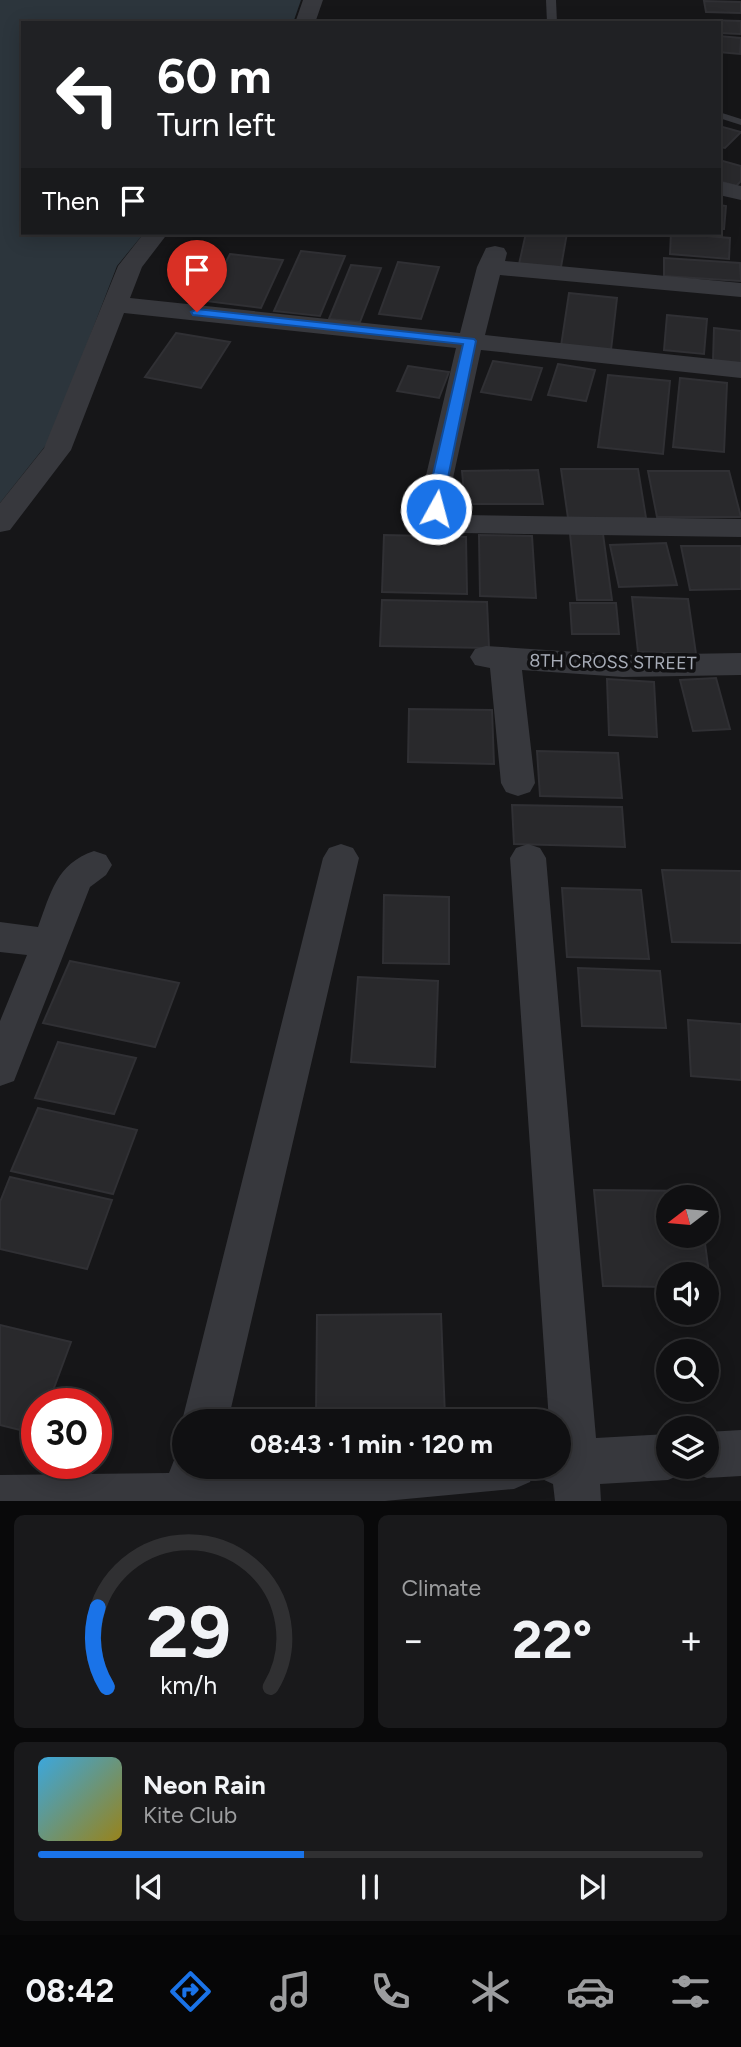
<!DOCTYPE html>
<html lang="en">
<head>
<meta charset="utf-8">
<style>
  :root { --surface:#101012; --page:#19191b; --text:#f1f3f6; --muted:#9c9d9f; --line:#303032; --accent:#1a73e8 }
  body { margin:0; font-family:Figtree,sans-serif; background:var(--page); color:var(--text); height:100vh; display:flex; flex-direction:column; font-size:26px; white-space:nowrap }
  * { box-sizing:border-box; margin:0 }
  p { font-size:23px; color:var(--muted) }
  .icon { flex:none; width:38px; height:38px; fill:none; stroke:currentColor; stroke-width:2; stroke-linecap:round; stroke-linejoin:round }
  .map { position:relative; height:1501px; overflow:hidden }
  .sheet { display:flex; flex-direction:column; gap:14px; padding:14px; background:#09090a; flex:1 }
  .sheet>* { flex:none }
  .guide { position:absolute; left:21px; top:21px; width:700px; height:214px; border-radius:0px; box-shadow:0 4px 18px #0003,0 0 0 2px var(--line); background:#202124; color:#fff; overflow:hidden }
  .needle { width:46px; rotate:254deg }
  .tools { position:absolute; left:656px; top:1185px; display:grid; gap:14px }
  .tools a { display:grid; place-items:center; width:63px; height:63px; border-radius:50%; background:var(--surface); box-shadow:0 4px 18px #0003,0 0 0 2px var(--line); font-size:35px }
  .speed { position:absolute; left:21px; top:1388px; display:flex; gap:14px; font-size:35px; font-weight:700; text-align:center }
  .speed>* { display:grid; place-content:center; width:91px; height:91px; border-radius:50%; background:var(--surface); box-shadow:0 4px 18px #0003,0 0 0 2px var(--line); line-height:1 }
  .speed .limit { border:10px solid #d22; background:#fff; color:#111 }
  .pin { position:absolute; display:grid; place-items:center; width:60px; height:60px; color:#fff; margin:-72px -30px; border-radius:50% 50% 50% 0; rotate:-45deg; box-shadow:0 0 7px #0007 }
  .pin .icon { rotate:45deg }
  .me { position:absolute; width:77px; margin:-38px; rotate:7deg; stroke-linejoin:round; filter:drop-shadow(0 0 5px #0008) }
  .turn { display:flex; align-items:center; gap:24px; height:147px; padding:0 21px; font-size:32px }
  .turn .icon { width:91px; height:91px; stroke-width:2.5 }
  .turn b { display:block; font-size:49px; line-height:60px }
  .then { display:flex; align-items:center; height:66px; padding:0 21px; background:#0003; gap:14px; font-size:26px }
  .big { font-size:52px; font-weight:700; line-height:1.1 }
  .sheet .widget { flex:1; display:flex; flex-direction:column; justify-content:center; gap:10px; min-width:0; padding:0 24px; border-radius:10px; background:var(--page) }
  .sheet .dial { align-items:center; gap:0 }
  .dial svg { height:182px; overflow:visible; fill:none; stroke:var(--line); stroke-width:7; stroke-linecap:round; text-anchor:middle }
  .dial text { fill:var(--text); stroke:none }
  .song { display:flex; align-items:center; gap:21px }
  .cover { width:84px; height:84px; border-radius:10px; background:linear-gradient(135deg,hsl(200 70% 55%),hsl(50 70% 35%)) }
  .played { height:7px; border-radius:4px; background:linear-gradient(90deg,var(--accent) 40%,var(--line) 40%) }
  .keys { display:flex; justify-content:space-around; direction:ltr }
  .heat { display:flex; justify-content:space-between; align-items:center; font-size:38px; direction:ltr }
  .sheet .tiles { flex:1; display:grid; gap:14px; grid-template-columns:1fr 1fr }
  .widget:last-child { grid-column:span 2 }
  .trip { position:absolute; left:172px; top:1409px; width:399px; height:70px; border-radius:35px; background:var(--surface); box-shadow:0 4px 18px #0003,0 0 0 2px var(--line); font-weight:700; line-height:70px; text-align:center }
  .dock { display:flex; height:112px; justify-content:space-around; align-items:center; background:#060607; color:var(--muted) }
  .dock .icon { width:49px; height:49px }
  .dock .selected { color:var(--accent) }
  .dock b { font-size:32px; color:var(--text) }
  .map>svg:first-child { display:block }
  .water { fill:#2c353c }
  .building { fill:#29292c; stroke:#303034; stroke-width:2 }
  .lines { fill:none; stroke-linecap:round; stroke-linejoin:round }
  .service { fill:#37383d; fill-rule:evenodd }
  .minor { fill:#37383d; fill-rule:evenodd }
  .route { fill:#1a73e8; stroke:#114b97; stroke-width:2 }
  .labels { text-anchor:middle; stroke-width:7; stroke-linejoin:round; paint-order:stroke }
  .street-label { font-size:18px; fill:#a8adb8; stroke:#111113 }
</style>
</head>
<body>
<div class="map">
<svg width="741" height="1501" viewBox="0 0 741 1501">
  <rect width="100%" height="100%" fill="#161618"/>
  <path class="water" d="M0,0H301L293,23H23V233H144L117,266L50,440L0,503Z"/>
  <g class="building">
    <path d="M704,1L741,2V13L706,12Z"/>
    <path d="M709,20L741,21V34L719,33V23H710Z"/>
    <path d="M719,36L741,38L740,54L719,52Z"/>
    <path d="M719,126L741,132L725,148L719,147Z"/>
    <path d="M719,160L741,166V181L736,186L719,181Z"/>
    <path d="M719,205L726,206L724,229H719Z"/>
    <path d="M526,233H567L561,267L519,264Z"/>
    <path d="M671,233L730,238L729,259L670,254Z"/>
    <path d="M301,251L345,256L320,316L274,311Z"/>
    <path d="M230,254L283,260L261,308L206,301Z"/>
    <path d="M664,258L740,263L741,281L664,276Z"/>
    <path d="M398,262L439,267L421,319L379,314Z"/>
    <path d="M351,265L381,268L360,322L329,319Z"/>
    <path d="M569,293L617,298L611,350L561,346Z"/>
    <path d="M667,315L707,319L704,354L664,350Z"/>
    <path d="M714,328L741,331V364L713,361Z"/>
    <path d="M176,333L230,342L201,388L145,377Z"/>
    <path d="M493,361L542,368L531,400L481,392Z"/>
    <path d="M558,364L595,370L586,401L548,395Z"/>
    <path d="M408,366L449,372L439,398L397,391Z"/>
    <path d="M608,375L670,381L663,454L598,447Z"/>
    <path d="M680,378L727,383L724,452L673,447Z"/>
    <path d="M561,469H638L646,518H568Z"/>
    <path d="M538,470L543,504H465L462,471Z"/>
    <path d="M648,471H729L741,517H657Z"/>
    <path d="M570,534H603L612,600H577Z"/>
    <path d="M384,535L466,537L467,594L382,592Z"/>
    <path d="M479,535L532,536L536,598L480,596Z"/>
    <path d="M666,543L677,585L619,587L610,545Z"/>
    <path d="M681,546H741V589L690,590Z"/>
    <path d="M632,597L688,599L696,654L638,652Z"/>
    <path d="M382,600L487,602L489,648L380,646Z"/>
    <path d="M570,603H616L619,634H572Z"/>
    <path d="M716,678L730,729L693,731L680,680Z"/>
    <path d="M607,679L654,682L657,737L609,735Z"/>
    <path d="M409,709L492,710L494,764L408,762Z"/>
    <path d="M537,751L618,753L622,798L540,796Z"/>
    <path d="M512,805L622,807L625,847L514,844Z"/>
    <path d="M662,870L741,871V943L672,942Z"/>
    <path d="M562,888L641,890L649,959L567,957Z"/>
    <path d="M384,895L449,897V964L383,963Z"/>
    <path d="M70,961L179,983L155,1047L43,1023Z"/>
    <path d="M578,968L660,971L666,1028L582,1026Z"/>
    <path d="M358,977L438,981L435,1067L351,1062Z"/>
    <path d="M688,1020L741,1024V1080L691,1076Z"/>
    <path d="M58,1042L136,1058L114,1114L35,1098Z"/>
    <path d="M38,1108L137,1130L113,1194L11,1171Z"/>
    <path d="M10,1177L112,1200L87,1269L0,1249V1202Z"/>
    <path d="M594,1190L698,1191L699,1197H668V1236H704L711,1288H707V1274H668V1287L603,1286Z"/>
    <path d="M441,1314L445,1417L316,1418L317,1315Z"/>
    <path d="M0,1325L71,1342L48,1404H37L36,1434L0,1425Z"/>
  </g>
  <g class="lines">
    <g class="service">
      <path d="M546,0H556L557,23H547Z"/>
      <path d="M719,112L741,119V125L719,118Z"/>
    </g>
    <g class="minor">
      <path d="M303,0H323L315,23H295Z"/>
      <path d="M719,181L741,186V200L719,195Z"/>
      <path d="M144,233H168L142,267L130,298L460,333L477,267L486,248L495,246L504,248L507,253L505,261L741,283V297L500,275L485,335L741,362V378L481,350L448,501L451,508L463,515L741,519V537L463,533C442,528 427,523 420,501L456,348L124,313L71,450L10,530L0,532V503L44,448L118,266Z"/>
      <path d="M486,646L623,655L741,653V675L623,677L522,670L535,783L530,792L518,796L506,792L501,783L490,668L475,665L470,657L475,649Z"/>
      <path d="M341,844L353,848L359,858L228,1421H184V1424L182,1421L323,858L329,848Z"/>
      <path d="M528,844L540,848L546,858L596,1438L668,1434V1466H687L684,1473L668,1480L600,1484L601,1501H555L553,1484L542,1479L537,1467L530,1482L514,1489L385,1501H0V1475L169,1473L178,1450L184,1447V1466H217L216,1470L255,1466H558V1421H549L510,858L516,848Z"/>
      <path d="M94,851L106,855L112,865L106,875L90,887L14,1081L0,1086V1021L27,955L0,952V922L38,927C51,893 56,864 94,851Z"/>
      <path d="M741,1430V1476L707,1478L691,1471L689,1466H707V1432Z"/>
    </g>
  </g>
  <path class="route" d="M197,309L474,339L476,341L441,512H431L427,501L463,344L193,315L191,312Z"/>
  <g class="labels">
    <g class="street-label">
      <text transform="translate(613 662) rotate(1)" y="6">8TH CROSS STREET</text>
    </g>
  </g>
</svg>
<div class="tools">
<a><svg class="needle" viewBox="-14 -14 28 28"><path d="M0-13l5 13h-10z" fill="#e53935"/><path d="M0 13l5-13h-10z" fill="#9c9d9f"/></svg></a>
<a><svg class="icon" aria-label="sound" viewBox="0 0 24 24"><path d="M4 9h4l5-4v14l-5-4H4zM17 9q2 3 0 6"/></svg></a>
<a><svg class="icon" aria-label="search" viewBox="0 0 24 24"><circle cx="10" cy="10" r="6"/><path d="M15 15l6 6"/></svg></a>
<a><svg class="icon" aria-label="layers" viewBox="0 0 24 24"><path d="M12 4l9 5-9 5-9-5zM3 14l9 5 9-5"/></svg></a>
</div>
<div class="speed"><div class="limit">30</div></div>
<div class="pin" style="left:197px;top:312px;background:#d93025"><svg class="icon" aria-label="arrive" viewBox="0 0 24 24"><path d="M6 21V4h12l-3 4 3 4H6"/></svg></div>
<svg class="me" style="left:436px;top:509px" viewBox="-20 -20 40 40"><circle r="17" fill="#1a73e8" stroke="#fff" stroke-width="3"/><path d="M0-11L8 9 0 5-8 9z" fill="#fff"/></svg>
<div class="trip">08:43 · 1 min · 120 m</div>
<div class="guide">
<div class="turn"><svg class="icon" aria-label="left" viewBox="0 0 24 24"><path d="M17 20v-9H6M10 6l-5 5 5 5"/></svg><div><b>60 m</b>Turn left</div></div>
<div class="then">Then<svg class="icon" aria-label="arrive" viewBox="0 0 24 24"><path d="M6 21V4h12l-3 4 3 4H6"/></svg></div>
</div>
</div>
<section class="sheet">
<div class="tiles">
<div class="widget dial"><svg viewBox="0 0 100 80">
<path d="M14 69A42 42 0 1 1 86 69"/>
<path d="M14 69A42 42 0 0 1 10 34" stroke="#1a73e8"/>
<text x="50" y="56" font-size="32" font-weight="700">29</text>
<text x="50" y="72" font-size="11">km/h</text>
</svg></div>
<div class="widget"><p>Climate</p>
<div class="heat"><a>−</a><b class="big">22°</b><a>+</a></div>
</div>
<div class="widget">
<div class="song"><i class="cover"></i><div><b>Neon Rain</b><p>Kite Club</p></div></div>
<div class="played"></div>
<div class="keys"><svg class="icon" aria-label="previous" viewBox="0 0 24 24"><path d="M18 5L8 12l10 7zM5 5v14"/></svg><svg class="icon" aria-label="pause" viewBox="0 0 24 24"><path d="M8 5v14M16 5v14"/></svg><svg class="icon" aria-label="next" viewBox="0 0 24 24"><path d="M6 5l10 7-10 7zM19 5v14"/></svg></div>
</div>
</div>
</section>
<nav class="dock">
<b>08:42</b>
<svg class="icon selected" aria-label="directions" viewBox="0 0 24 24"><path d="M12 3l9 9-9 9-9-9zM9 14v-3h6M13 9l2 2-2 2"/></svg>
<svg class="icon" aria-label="music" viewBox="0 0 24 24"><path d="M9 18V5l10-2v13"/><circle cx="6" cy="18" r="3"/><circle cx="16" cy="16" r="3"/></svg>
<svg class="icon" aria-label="phone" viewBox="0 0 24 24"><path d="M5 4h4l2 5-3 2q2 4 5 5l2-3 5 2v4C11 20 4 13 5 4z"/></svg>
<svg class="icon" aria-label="climate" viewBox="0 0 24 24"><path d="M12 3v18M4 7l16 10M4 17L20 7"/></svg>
<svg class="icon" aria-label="car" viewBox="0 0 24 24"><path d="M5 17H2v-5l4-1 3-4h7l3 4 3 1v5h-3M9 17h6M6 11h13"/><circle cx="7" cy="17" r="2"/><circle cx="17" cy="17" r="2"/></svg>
<svg class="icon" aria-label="filters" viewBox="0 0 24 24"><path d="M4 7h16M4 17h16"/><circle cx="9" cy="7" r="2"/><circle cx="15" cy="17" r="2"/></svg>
</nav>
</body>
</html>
